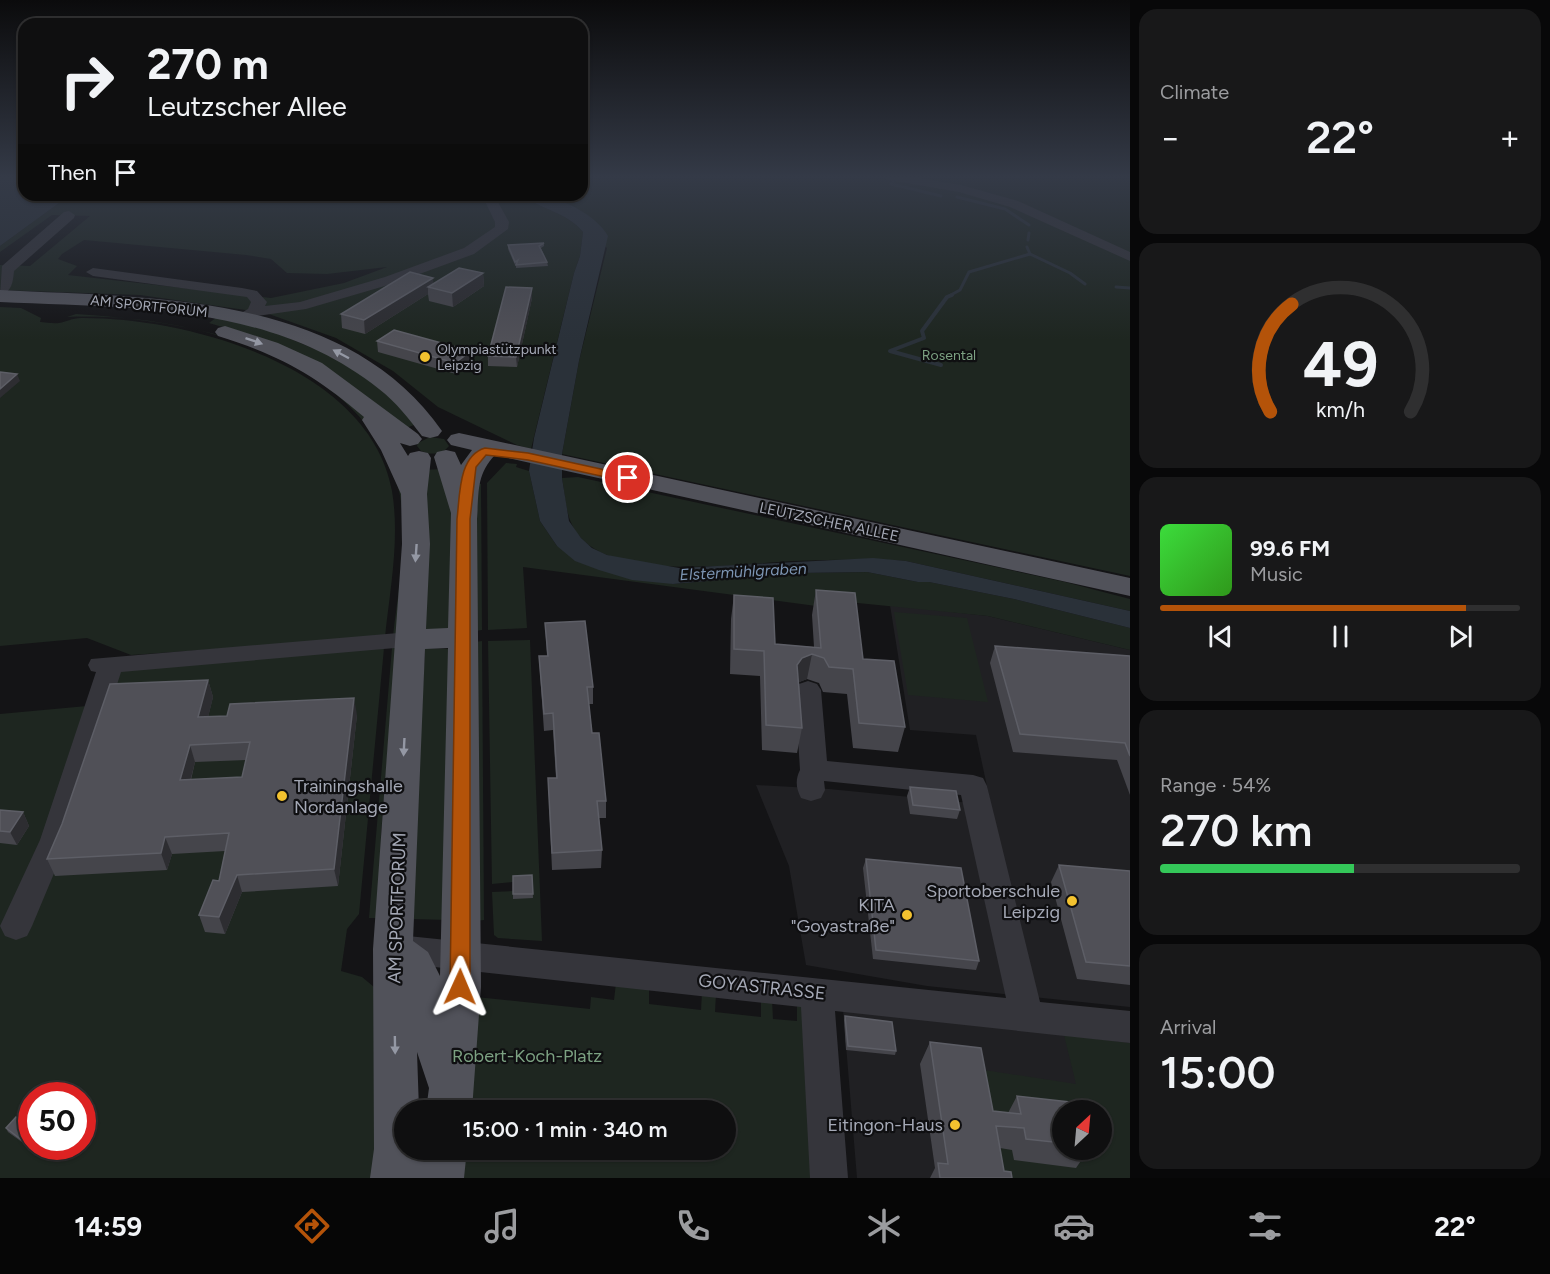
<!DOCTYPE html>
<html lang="en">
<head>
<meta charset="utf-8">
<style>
  :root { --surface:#0f0f10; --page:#181819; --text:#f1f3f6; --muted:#9b9c9f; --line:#2f2f30; --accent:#b45309 }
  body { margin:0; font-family:Figtree,sans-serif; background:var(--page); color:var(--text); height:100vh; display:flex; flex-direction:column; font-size:22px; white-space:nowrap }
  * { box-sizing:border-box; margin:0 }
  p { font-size:20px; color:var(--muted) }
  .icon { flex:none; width:33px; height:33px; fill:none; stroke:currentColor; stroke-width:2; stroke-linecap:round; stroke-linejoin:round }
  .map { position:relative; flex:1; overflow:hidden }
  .details { display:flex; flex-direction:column; gap:9px; padding:9px; background:#080809; width:420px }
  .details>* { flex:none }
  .banner { position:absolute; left:18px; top:18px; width:570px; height:183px; border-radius:18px; box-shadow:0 2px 4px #0004,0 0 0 2px var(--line); background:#0f0f10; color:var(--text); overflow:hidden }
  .needle { width:39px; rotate:26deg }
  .buttons { position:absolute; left:1052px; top:1100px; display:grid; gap:12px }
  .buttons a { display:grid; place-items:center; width:60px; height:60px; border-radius:50%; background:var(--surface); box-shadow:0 2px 4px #0004,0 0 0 2px var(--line); font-size:30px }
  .speed { position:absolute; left:18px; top:1082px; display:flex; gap:12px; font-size:30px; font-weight:700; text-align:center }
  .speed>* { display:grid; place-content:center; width:78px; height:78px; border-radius:50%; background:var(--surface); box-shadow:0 2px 4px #0004,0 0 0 2px var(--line); line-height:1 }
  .speed .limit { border:9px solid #d22; background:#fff; color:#111 }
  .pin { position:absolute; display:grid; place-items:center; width:51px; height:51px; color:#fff; margin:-26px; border:3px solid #fff; border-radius:50%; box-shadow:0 2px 6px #0007 }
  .me { position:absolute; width:66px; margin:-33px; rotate:1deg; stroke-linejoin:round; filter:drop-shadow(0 0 4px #0008) }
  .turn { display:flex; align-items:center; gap:21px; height:126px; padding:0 30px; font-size:27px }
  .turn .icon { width:78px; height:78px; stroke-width:2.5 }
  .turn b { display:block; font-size:42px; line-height:51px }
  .then { display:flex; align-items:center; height:57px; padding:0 30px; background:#0003; gap:12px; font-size:22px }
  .big { font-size:45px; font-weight:600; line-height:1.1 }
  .details .card { flex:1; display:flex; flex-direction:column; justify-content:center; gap:9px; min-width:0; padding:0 21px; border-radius:18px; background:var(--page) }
  .details .dial { align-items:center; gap:0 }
  .dial svg { height:156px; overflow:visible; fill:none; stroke:var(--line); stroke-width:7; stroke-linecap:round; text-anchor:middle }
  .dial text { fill:var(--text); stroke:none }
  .song { display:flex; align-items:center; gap:18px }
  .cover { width:72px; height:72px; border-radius:9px; background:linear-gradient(135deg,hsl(120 70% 55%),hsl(110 70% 35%)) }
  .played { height:6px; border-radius:3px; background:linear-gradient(90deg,var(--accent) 85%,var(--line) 85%) }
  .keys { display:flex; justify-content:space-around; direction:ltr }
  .heat { display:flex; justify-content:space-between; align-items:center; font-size:33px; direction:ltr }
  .charge { height:9px; border-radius:4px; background:linear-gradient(90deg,#34c759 54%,var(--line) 0) }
  .trip { position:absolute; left:394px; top:1100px; width:342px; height:60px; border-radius:30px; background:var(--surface); box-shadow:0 2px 4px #0004,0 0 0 2px var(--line); font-weight:600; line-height:60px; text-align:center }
  .tabs { display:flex; height:96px; justify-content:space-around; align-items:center; background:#060606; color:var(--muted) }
  .tabs .icon { width:42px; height:42px }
  .tabs .on { color:var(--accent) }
  .tabs b { font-size:27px; color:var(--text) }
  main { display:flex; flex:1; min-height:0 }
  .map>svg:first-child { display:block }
  .built { fill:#202023; fill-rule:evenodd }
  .green { fill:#1e2620; fill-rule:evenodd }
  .water { fill:#2a3139 }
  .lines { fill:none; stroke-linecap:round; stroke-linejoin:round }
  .stream-far1 { stroke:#2a3139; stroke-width:3 }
  .stream { stroke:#2a3139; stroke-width:4 }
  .minor { fill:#35353b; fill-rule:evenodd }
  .major { fill:#51525a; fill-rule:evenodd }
  .wall { fill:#45454b; fill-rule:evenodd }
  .shaded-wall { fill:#2d2d31 }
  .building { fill:#505057; stroke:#5d5e66; stroke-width:1.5; fill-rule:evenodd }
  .oneway { fill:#9498a4 }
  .route { fill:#b45309; stroke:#753606; stroke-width:1.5 }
  .poi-dot { fill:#f3c22f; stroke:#0f0f11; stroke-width:2 }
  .labels { text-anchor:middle; stroke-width:4.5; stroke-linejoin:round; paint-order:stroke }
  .far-street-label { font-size:14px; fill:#a5a9b6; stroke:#0f0f11 }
  .far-poi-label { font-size:14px; fill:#a5a9b6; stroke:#0f0f11; text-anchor:start }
  .far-park-label { font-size:14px; fill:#7ca182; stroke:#0f0f11 }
  .street-label { font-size:15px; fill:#a5a9b6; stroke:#0f0f11 }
  .water-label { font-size:16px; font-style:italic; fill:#7c94b2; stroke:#0f0f11 }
  .near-poi-label { font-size:18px; fill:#a5a9b6; stroke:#0f0f11; text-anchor:end }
  .near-street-label { font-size:18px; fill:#a5a9b6; stroke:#0f0f11 }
  .near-park-label { font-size:18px; fill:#7ca182; stroke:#0f0f11 }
</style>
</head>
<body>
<main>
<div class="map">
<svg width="1130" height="1178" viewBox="0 0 1130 1178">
  <rect width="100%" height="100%" fill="#141416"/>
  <g class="built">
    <path d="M890,605L988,616L1130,650V1007L927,986L806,965L789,866L756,785L829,789L991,805L976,735L910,730Z"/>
    <path d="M843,1009L1130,1043V1178H857ZM1062,1110H1101V1149H1062Z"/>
  </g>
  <g class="green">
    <path d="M582,176H1130V576L562,454L579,361L607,248L554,200L545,195H582Z"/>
    <path d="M70,195H522C541,210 567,212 583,232L580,256L574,273L531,449L517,445L438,407L393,371L336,338L266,313L140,295L0,290V265L30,266L90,216L52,215L0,252V246ZM84,240L246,255L271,259L287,273L327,274L387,267L344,283L271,298L68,275L77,266L58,259L62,254Z"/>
    <path d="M0,307L21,308L41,318L40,322C46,322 53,324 59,323C66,322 72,318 81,318C188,317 370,367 392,491C400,539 390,589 385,637L131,655L87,638L0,646Z"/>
    <path d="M76,314C194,321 367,351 401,487C413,534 402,589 397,636H393C398,591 410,532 398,487C365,359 184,311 67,317Z"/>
    <path d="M217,317L245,320L353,365L419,423L401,430L256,337L209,323Z"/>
    <path d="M430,437L444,439L449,446C442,455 431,455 421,451L417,446L418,443Z"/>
    <path d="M506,463L517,464L516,467L529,471L540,521L557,546L673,584L798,573L867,572L918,582H929L1014,599L1130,628V650L988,616L848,602L846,610L523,567L527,628L488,630L487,483Z"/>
    <path d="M444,469L453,503L454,628L424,631L422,470Z"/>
    <path d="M578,477L1065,582L1130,599V611L906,561C868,558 831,560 792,561C740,564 618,581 580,537C565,520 566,499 562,478Z"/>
    <path d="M475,484H481L482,630L475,631Z"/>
    <path d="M894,612L967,618L988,702L908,695Z"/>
    <path d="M530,640L542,941L498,938L494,935L492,892L513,891L532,898L533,880L492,884L488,641Z"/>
    <path d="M482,641L484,920L476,921L475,642Z"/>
    <path d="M396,647L381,835L380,913L378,918H369L392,648Z"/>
    <path d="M384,648L359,914L347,929L341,971L362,977L380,992L376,1135L372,1178H0V714L87,706L123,669ZM32,1095H82V1146H32Z"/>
    <path d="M425,648L452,649L449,920L411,919Z"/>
    <path d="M616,983L649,986V1004L701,1010L702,992L716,994L715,1012L761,1017V999L772,1000L773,1019L797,1021V1003L807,1004L819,1178H458L462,1149H726V1110H467L476,997L590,1009L591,997L614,1000Z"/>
    <path d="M1064,1035L1130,1043V1178H1005L984,1070L1076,1084ZM1062,1110H1101V1149H1062Z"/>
  </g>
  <g class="water">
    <path d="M0,176H24V195H70L0,246Z"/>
    <path d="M522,195C529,195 539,193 546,195C567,202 597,216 608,236L579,361L562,454V478L569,521L581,538L592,548L607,555L679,568L873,558L906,561L1130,611V628L1014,599L929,582H918L867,572L798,573L673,584L632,580L599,570L575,561L557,546L540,521L529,471L534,438L574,273L580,256L583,232C567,212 541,210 522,195Z"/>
  </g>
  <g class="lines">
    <g class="stream-far1">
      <path d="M893,182L891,184L941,196"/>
      <path d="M957,197L1005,209L1029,225"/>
      <path d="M1028,240L1029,233"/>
      <path d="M1027,247L1030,254L1070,273L1085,284"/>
      <path d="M1116,287L1130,288"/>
      <path d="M949,296L960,290L969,272L1030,254"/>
    </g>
    <path class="stream" d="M941,365L890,351L924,338L922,331L947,297L952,295"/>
    <g class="minor">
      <path d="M883,176H906L961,185L1018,201L1130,252V261L1010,207L959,192L889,180Z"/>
      <path d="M482,195H494L509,222L508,229L474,254L395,283L306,309L257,316L242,322L234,317L248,309L251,302L247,297L93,276L86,272L93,268L242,288L257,291L267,302L265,306L300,302L385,277L464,248L495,227V222Z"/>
      <path d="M69,211L75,215L74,218L14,271C13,282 12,292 0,295L2,266L64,212Z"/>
      <path d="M410,632L418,634L422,640L418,646L121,672L68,840L32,926L27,936L16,940L5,936L0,926L40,840L96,672L91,671L88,665L91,659Z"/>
      <path d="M808,681L817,684L821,690L827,761L973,775L983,778L987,786L1040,1002L1130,1011V1043L835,1011L848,1178H810L801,1007L398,963L387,959L382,949L387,939L398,935L1006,998L961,795L824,781L825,790L821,798L811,801L801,798C796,788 795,780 800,770L795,690L799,684Z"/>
    </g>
    <g class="major">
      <path d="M0,290C151,298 345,292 442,431L438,436L430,438L422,436C409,419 396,402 379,389C271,303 131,308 0,302Z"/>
      <path d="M225,326L278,343L322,363L418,434L422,439L418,444L410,446L400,443L408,456L410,453L419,451L428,453L431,458L427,494L430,544L426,629L448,628L451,513L434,457L437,452L446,450L455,452L461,465L472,450L451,445L447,440L451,435L459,433L1130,578V596L495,455C476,475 479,493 477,519L481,987L472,1110H426L429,1088L417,1052L419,1110H405V1149H420V1153L421,1149H467L464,1178H370L374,1149L373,949L402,544L401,494L381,450L362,420L364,417C315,375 279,355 218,336L215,332L218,328ZM448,648L440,976L428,952L413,941L425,649Z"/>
    </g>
  </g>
  <g class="wall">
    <path d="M544,243V246L541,248L547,262L548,266L516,268V265H515L508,249V245Z"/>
    <path d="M483,273L484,286L453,307L429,301L428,294L365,334L342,328L341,314L433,284Z"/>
    <path d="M532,288V298L517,367L488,366V356Z"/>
    <path d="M377,341L472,362L456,374L378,352Z"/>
    <path d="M816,590L863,659L905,727L898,752L853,748L847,694L823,692L819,683L807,679L799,682L802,728L797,753L762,750L760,676L730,674L731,619L734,595L775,644L814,647L812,615Z"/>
    <path d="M545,623L593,687V704H589L592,733L606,801V818H599L602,850L601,868L552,870L548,778H556L553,730L544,731L540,673L539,656H547Z"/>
    <path d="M995,646L1130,656V795L1117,760L1013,752L990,663Z"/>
    <path d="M208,680L213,697L208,717L357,715L338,886L242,892L225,934L205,932L199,915L219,881L225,851L172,854L167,870L55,876L47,859ZM246,760L242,777L191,780L195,762Z"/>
    <path d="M910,787L960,810L957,819L910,814L907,796Z"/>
    <path d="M0,810L23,812L29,826L17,845L0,843Z"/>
    <path d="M866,859L979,961L976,970L873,959L863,868Z"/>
    <path d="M1059,865L1130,871V985L1077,979L1051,882Z"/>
    <path d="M532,875L533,898L513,899V876Z"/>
    <path d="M845,1016L896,1051L895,1055L846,1050L844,1020Z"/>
    <path d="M930,1042L993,1111L1008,1113L1017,1096L1062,1110V1149H1089L1076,1168L1014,1160L1012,1150L1000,1148L1004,1171L1012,1178H930L935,1168L920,1064Z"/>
    <path d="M6,1128L32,1129L26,1145L8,1132Z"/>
  </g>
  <g class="shaded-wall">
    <path d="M483,273L484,286L453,307L452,293Z"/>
    <path d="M433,278L434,289L428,287V294L365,334L364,320Z"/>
    <path d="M532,288V298L517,367L516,357Z"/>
    <path d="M471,351L472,362L456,374L455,363Z"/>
    <path d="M17,374L20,381L0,398V389Z"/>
    <path d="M812,654L807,679L797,683V665L802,658Z"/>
    <path d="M208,680L213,697L204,734L198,717Z"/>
    <path d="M354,698L357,715L338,886L334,869Z"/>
    <path d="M190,745L195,762L186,797L180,780Z"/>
    <path d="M23,812L29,826L17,845L10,832Z"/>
    <path d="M165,837L172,854L167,870L161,853Z"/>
    <path d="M237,875L242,892L225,934L219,917Z"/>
    <path d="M32,1132V1139L26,1145L23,1141Z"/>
  </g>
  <g class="building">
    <path d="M544,243L539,246L547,262L516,265L518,260L515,262L508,245Z"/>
    <path d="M459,268L483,273L452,293L428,287Z"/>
    <path d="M410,272L433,278L364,320L341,314Z"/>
    <path d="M506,287L532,288L516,357L488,356Z"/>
    <path d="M394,330L471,351L455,363L377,341Z"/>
    <path d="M0,372L17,374L0,389Z"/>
    <path d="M816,590L855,593L863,659L894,661L905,727L859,723L853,669L829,667L824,658L812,654L802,658L797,665L802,728L766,725L764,651L734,649V595L773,598L775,644L821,648Z"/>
    <path d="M585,621L593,687H587L592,733H599L606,801H597L602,850L552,853L548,778H557L553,713L544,714L539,656H548L545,623Z"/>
    <path d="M995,646L1130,656V756L1125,743L1020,734Z"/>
    <path d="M208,680L198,717L227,716L230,704L354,698L334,869L237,875L219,917L199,915L213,880L219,881L229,833L165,837L161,853L47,859L62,824L110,684ZM250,742L242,777L180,780L190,745Z"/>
    <path d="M910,787L956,791L960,810L913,805Z"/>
    <path d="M0,810L23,812L10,832L0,831Z"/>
    <path d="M866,859L961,868L979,961L876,950Z"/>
    <path d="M1059,865L1130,871V966L1086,962Z"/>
    <path d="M532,875L533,894H513V876Z"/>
    <path d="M845,1016L892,1022L896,1051L848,1046Z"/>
    <path d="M930,1042L981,1048L993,1111L1021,1114L1017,1096L1079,1103L1081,1110H1062V1143L1026,1139L1024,1128L996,1126L1004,1171L1011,1172L1012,1178H940L938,1163L948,1164Z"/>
    <path d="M16,1117L32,1129V1132L23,1141L6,1128Z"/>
  </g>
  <defs><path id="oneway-solid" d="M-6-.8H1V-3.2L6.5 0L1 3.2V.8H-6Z" transform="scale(1.5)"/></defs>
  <g class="oneway">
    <use href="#oneway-solid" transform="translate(254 341) rotate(19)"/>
    <use href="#oneway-solid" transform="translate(341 354) rotate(-152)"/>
    <use href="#oneway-solid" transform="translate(416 553) rotate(94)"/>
    <use href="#oneway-solid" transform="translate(404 747) rotate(93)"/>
    <use href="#oneway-solid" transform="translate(395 1045) rotate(89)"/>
  </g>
  <linearGradient id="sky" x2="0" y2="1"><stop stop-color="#0b0b0c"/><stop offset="0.52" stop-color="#343a47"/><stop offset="1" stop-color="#343a47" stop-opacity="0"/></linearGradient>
  <rect width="1130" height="340" fill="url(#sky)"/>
  <path class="route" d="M485,448L528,453L628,475L634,478L628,482L528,460L486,455L476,467L470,519V987L467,993L460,996L453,993L450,987L457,519C460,496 458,456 485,448Z"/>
  <g class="poi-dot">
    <circle cx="425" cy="357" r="6"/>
    <circle cx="282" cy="796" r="6"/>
    <circle cx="1072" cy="901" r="6"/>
    <circle cx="907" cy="915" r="6"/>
    <circle cx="955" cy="1125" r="6"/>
  </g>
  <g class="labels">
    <g class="far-street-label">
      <text transform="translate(149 306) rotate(6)" y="5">AM SPORTFORUM</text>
    </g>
    <g class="far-poi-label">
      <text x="437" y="354">Olympiastützpunkt<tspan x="437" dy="16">Leipzig</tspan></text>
    </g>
    <g class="far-park-label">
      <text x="949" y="360">Rosental</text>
    </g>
    <g class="street-label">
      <text transform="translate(829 522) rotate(12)" y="5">LEUTZSCHER ALLEE</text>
    </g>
    <g class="water-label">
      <text transform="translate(743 571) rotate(-3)" y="6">Elstermühlgraben</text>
    </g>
    <g class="near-poi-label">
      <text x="294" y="792" text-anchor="start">Trainingshalle<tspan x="294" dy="21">Nordanlage</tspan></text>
      <text x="1060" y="897">Sportoberschule<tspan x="1060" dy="21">Leipzig</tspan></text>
      <text x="895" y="911">KITA<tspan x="895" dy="21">"Goyastraße"</tspan></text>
      <text x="943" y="1131">Eitingon-Haus</text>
    </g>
    <g class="near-street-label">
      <text transform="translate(397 908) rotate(-88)" y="6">AM SPORTFORUM</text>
      <text transform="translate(762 987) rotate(6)" y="6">GOYASTRASSE</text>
    </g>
    <g class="near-park-label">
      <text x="527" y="1062">Robert-Koch-Platz</text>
    </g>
  </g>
</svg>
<div class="buttons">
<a><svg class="needle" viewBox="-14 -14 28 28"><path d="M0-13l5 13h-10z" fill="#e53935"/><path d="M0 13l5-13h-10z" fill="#9b9c9f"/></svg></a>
</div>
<div class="speed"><div class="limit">50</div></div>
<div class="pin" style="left:628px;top:478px;background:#d93025"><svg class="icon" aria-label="arrive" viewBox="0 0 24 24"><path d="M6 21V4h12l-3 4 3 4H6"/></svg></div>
<svg class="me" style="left:460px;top:987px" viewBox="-20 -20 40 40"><path d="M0-17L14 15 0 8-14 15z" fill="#b45309" stroke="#fff" stroke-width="4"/></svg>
<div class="trip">15:00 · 1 min · 340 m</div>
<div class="banner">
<div class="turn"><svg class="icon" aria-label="right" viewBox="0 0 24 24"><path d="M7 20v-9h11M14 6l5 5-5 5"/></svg><div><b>270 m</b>Leutzscher Allee</div></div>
<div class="then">Then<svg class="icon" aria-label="arrive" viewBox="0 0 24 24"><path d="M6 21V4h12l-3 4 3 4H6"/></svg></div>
</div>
</div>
<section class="details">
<div class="card"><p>Climate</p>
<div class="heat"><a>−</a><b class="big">22°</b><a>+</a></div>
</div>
<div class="card dial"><svg viewBox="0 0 100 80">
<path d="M14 69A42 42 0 1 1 86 69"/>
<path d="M14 69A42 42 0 0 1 25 14" stroke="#b45309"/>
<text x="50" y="56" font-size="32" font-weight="700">49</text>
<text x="50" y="72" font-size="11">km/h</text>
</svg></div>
<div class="card">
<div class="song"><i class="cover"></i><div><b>99.6 FM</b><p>Music</p></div></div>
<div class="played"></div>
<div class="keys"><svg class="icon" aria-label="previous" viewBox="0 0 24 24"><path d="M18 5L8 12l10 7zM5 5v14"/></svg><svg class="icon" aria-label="pause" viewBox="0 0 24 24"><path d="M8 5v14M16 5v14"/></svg><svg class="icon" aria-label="next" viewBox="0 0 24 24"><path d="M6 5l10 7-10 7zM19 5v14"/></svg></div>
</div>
<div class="card"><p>Range · 54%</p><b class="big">270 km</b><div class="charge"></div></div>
<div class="card"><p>Arrival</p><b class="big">15:00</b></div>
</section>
</main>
<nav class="tabs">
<b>14:59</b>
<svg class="icon on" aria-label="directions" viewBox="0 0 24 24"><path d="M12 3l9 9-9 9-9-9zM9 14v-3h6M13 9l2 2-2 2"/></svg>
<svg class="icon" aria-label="music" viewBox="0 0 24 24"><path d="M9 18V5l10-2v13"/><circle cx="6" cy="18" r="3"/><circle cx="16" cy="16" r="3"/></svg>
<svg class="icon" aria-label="phone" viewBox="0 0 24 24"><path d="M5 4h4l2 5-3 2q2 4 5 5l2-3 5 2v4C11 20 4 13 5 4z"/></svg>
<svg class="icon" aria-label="climate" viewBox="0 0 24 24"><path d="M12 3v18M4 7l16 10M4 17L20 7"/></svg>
<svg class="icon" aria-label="car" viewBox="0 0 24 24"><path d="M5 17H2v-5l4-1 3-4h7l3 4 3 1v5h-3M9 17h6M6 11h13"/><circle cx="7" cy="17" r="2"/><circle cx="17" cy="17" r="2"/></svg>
<svg class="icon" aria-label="filters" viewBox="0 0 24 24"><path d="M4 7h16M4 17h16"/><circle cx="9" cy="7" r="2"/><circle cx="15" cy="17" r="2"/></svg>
<b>22°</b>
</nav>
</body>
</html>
